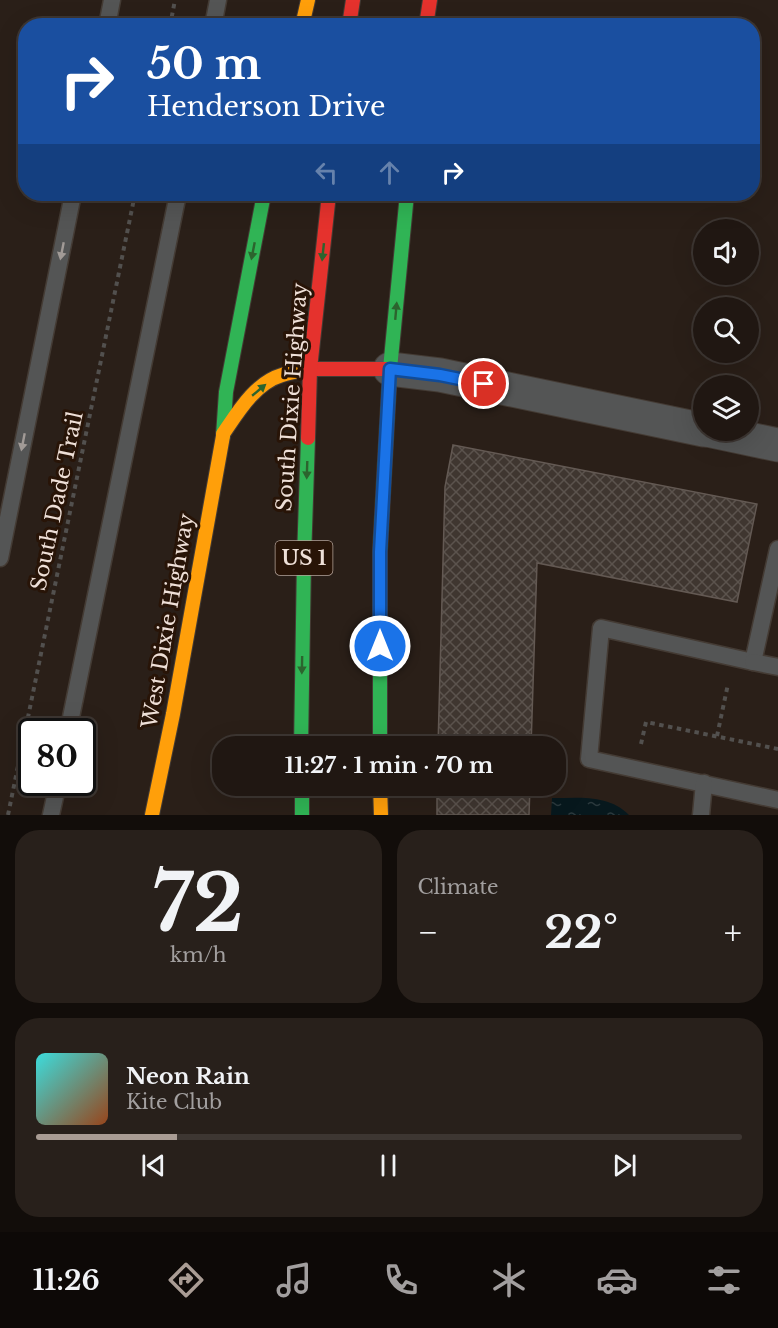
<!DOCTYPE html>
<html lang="en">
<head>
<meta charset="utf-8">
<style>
  :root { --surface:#201712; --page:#28201b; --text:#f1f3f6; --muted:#a29f9f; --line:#3d3632; --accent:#a99c94 }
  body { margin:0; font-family:"Libre Baskerville",serif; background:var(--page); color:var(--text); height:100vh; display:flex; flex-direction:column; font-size:22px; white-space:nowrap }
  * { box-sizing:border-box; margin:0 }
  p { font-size:20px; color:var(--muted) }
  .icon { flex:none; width:33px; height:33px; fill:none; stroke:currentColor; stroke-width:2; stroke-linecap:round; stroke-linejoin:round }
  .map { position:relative; height:815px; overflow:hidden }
  .details { display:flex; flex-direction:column; gap:15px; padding:15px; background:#120d0a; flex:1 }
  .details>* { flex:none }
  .top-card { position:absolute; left:18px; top:18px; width:742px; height:183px; border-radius:24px; box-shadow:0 6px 24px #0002,0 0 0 2px var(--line); background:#1a4fa0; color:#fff; overflow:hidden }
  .fabs { position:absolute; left:693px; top:219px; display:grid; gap:12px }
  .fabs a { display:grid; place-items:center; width:66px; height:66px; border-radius:50%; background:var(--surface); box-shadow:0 6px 24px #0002,0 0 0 2px var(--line); font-size:30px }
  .speed { position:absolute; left:18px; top:718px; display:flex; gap:12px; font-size:30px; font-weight:700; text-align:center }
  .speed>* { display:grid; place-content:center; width:78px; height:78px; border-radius:50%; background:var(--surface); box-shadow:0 6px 24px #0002,0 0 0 2px var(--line); line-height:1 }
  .speed .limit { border:3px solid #111; border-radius:9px; background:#fff; color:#111 }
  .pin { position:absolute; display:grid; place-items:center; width:51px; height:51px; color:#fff; margin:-26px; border:3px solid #fff; border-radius:50%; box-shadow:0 2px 6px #0007 }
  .me { position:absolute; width:66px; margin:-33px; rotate:0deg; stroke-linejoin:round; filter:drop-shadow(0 0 4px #0008) }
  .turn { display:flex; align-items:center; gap:21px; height:126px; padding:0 30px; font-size:27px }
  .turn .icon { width:78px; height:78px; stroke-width:2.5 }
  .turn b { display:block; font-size:42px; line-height:51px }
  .lanes { display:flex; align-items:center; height:57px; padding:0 30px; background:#0003; justify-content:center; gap:30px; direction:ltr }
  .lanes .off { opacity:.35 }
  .big { font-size:45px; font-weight:700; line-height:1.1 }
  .details .widget { flex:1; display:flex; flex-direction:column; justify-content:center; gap:9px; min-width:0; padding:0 21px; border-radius:24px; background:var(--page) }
  .details .dial { align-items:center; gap:0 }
  .dial b { font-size:78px; line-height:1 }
  .song { display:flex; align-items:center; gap:18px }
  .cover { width:72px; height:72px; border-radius:9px; background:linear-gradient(135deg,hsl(180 70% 55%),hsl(20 70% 35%)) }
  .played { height:6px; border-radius:3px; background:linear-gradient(90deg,var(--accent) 20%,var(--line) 20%) }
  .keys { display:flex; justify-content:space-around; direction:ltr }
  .heat { display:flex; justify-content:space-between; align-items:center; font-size:33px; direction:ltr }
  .details .tiles { flex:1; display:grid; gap:15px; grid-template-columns:1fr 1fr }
  .widget:last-child { grid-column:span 2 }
  .trip { position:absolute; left:212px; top:736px; width:354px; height:60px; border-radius:24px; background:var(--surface); box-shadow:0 6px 24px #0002,0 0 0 2px var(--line); font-weight:700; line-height:60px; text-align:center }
  .dock { display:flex; height:96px; justify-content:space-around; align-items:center; background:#0d0907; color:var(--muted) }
  .dock .icon { width:42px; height:42px }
  .dock .active { color:var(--accent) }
  .dock b { font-size:27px; color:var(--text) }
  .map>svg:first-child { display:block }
  .water { fill:url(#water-ripples) }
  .building { fill:url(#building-cross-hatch); stroke:#635953; stroke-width:1.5 }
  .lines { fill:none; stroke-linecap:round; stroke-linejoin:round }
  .lane-casing { stroke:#443b34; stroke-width:19 }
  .street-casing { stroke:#443b34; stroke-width:35 }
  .fast-casing { stroke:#443b34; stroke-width:16 }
  .slow-casing { stroke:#443b34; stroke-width:16 }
  .jam-casing { stroke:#443b34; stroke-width:16 }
  .path { stroke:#52504e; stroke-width:4; stroke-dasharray:4.5 4.5; stroke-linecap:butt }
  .lane { stroke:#545555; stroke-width:16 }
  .street { stroke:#545555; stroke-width:33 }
  .fast { stroke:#30b455; stroke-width:14 }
  .slow { stroke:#ff9f0a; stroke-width:14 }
  .jam { stroke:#e5322d; stroke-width:14 }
  .oneway { fill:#a19a96 }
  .oneway2 { fill:#2c642e }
  .route-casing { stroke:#114b97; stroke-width:15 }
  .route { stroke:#1a73e8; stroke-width:10 }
  .labels { text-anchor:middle; stroke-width:6; stroke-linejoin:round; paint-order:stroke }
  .shield { fill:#281407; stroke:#b3a299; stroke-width:1.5 }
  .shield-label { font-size:20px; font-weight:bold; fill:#eedfd7 }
  .street-label { font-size:21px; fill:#eedfd7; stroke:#281407 }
</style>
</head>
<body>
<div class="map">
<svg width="778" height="815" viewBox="0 0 778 815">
  <defs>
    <pattern id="water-ripples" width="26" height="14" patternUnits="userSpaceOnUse" patternTransform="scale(1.5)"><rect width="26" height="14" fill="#07181d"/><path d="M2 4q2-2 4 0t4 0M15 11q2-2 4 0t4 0" fill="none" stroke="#2b393d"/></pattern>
    <pattern id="building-cross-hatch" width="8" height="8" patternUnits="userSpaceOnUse" patternTransform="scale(1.5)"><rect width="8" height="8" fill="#3f3630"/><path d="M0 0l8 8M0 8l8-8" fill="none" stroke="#5b534d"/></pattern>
  </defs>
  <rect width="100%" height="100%" fill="#2a1f18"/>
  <path class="water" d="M552,798C579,798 609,794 629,815H551Z"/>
  <g class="building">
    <path d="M453,445L757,504L737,602L537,563L531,747H438L445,487Z"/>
    <path d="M437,786H530L529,815H437Z"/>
  </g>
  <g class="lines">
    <g class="lane-casing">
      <g id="lane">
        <path d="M107,26L112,0"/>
        <path d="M213,26L218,0"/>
        <path d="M778,549L753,662L601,628L589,759L778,800"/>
        <path d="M0,558L73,194"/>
        <path d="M753,662L778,667"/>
        <path d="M68,732L178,194"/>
        <path d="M51,815L58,783"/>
        <path d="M701,815L704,783"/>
      </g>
    </g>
    <g class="street-casing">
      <g id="street">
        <path d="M390,369L440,375L704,430"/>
        <path d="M707,430L778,445"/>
      </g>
    </g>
    <g class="fast-casing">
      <g id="fast">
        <path d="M223,436L226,392L264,194"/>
        <path d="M301,747L304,559L308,438"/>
        <path d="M380,747V551L390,369L407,194"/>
        <path d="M302,786V815"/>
      </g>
    </g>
    <g class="slow-casing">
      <g id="slow">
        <path d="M302,26L308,0"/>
        <path d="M223,434C238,412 255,383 282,375C291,372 301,371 310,369"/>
        <path d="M380,786L381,815"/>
        <path d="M152,815L173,714L223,436"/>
      </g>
    </g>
    <g class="jam-casing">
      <g id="jam">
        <path d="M349,26L353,0"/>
        <path d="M426,26L430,0"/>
        <path d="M310,369H390"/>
        <path d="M308,438L310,369L329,194"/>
      </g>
    </g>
    <g class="path">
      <path d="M170,26L175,0"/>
      <path d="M717,736L728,684"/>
      <path d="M641,744L646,722L778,749"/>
      <path d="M8,815L135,194"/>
    </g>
    <use href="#lane" class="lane"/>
    <use href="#street" class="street"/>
    <use href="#fast" class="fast"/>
    <use href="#slow" class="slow"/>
    <use href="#jam" class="jam"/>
  </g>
  <defs><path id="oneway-solid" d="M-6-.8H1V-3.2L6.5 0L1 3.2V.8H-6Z" transform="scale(1.5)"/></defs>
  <g class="oneway">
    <use href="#oneway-solid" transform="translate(62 251) rotate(101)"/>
    <use href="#oneway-solid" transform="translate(23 442) rotate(101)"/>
  </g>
  <g class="oneway2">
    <use href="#oneway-solid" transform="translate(253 251) rotate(101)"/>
    <use href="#oneway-solid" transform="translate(323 252) rotate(96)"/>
    <use href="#oneway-solid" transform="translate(396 311) rotate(-85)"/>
    <use href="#oneway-solid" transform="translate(259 390) rotate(-40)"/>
    <use href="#oneway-solid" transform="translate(307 470) rotate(92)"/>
    <use href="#oneway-solid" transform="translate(302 665) rotate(91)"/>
  </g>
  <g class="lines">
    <g class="route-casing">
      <path id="route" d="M380,646V552L390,369L440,375L484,384"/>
    </g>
    <use href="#route" class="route"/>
  </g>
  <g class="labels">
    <rect class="shield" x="275.5" y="541" width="57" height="34" rx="4.5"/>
    <g class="shield-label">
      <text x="304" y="565">US 1</text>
    </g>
    <g class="street-label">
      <text transform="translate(292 397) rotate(-86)" y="7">South Dixie Highway</text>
      <text transform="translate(57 501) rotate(-78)" y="7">South Dade Trail</text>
      <text transform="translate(168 621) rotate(-80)" y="7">West Dixie Highway</text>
    </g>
  </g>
</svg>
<div class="fabs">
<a><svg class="icon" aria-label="sound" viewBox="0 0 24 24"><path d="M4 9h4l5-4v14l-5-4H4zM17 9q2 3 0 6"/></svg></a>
<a><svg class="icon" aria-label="search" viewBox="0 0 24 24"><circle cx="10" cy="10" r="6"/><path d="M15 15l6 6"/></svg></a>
<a><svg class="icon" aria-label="layers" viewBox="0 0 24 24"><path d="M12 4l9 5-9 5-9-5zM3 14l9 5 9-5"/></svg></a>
</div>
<div class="speed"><div class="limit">80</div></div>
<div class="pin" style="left:484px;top:384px;background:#d93025"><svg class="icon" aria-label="arrive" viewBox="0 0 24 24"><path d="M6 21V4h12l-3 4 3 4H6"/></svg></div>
<svg class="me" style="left:380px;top:646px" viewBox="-20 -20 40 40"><circle r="17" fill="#1a73e8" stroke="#fff" stroke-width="3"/><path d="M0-11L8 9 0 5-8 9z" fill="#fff"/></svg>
<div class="trip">11:27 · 1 min · 70 m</div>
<div class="top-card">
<div class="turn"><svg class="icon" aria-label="right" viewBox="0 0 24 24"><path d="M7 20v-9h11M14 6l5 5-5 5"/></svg><div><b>50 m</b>Henderson Drive</div></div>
<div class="lanes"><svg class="icon off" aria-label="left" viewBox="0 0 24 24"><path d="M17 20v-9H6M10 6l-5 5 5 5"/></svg><svg class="icon off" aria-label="ahead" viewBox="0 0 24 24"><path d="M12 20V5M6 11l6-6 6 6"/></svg><svg class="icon" aria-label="right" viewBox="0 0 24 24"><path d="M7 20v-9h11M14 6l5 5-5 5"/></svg></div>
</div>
</div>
<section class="details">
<div class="tiles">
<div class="widget dial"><b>72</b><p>km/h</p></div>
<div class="widget"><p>Climate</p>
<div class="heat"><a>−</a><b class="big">22°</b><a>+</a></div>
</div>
<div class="widget">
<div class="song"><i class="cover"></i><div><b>Neon Rain</b><p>Kite Club</p></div></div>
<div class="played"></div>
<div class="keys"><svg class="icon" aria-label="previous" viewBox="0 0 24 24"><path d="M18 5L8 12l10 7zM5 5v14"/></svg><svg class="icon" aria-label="pause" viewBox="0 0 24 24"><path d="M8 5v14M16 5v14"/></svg><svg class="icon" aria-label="next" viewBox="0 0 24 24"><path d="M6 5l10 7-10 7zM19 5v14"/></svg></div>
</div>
</div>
</section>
<nav class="dock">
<b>11:26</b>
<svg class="icon active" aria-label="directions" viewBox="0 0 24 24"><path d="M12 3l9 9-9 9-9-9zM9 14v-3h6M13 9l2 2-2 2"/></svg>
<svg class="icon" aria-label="music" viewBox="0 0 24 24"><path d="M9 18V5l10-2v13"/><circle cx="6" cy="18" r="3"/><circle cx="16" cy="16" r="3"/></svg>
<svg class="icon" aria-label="phone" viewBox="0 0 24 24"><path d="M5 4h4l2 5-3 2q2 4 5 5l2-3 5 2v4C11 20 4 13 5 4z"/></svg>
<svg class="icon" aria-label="climate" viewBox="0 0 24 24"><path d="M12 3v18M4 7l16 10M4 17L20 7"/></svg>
<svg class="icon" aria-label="car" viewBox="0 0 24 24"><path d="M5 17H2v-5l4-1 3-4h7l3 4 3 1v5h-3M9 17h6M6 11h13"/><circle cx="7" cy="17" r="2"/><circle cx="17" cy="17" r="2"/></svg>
<svg class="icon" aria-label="filters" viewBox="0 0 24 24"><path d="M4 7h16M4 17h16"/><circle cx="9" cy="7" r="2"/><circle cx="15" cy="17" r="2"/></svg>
</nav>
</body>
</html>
